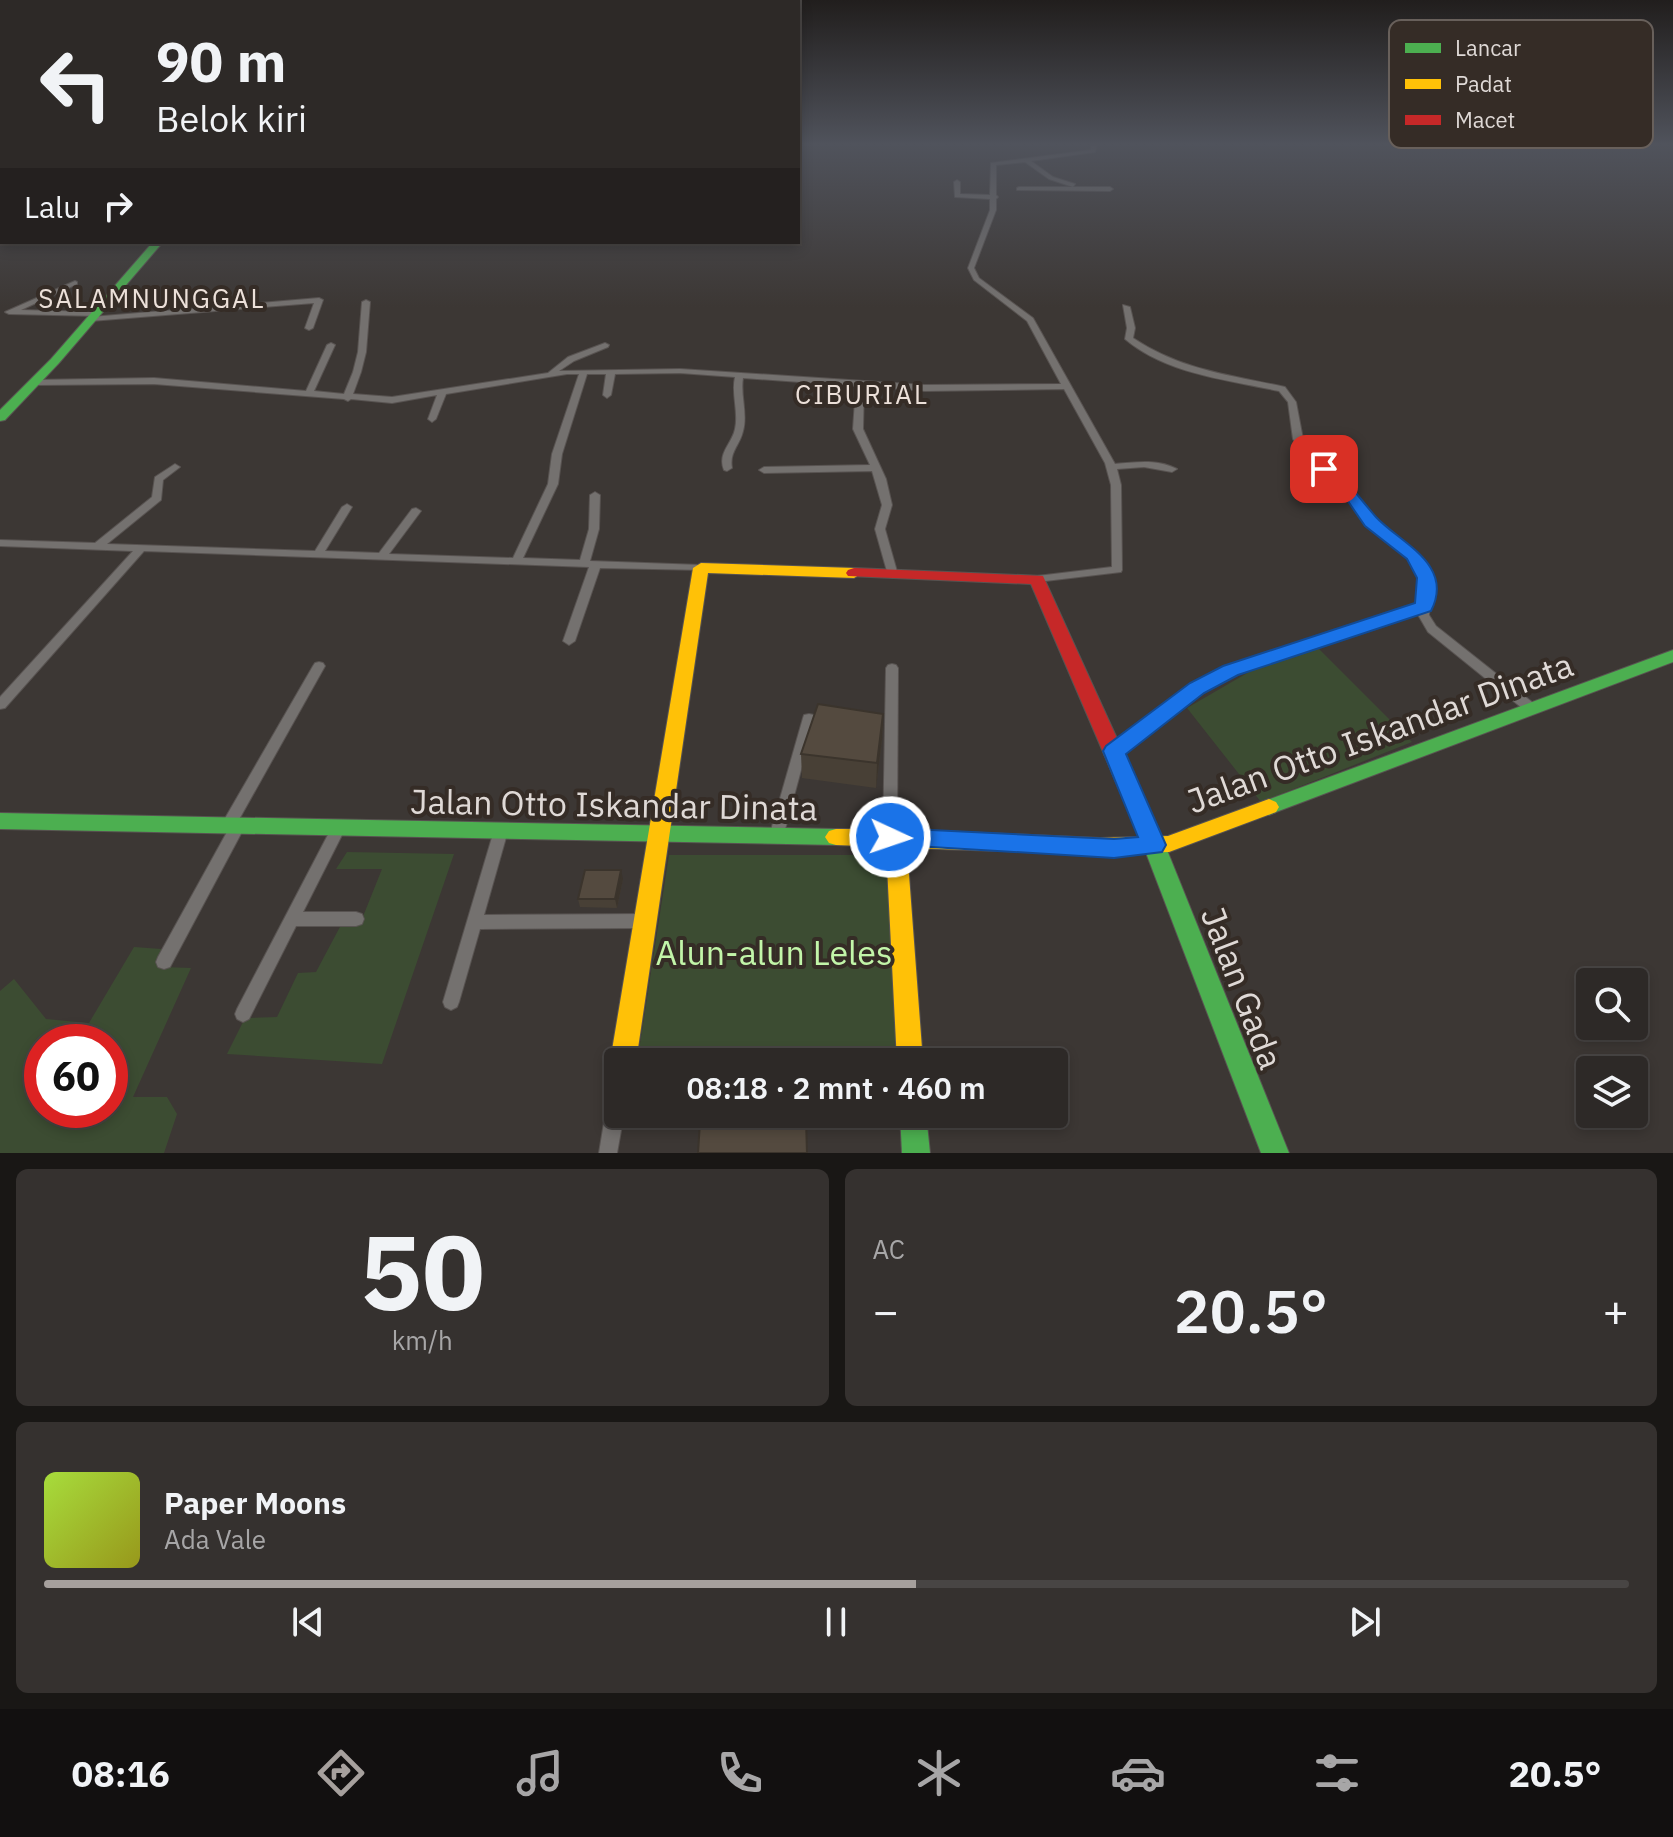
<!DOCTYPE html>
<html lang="id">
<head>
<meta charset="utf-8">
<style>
  :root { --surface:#2d2927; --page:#35312f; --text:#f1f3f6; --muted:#a7a6a7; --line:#484544; --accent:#a6a09d }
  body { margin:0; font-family:"IBM Plex Sans",sans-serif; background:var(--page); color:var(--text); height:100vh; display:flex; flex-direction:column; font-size:30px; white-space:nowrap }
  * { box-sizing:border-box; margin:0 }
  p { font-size:26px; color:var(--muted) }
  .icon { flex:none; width:44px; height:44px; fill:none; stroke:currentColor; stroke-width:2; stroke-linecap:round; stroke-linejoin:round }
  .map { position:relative; height:1153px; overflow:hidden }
  .details { display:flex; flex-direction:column; gap:16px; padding:16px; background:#191715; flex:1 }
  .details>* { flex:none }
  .hud { position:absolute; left:0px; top:0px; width:800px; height:244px; box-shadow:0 4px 12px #0003,0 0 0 2px var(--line); background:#2d2927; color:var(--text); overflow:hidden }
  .tools { position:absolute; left:1576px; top:968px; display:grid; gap:16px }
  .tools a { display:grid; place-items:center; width:72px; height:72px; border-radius:8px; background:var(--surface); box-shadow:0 4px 12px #0003,0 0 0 2px var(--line); font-size:40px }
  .speed { position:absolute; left:24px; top:1024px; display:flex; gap:16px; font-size:40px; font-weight:700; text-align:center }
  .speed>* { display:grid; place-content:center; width:104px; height:104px; border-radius:50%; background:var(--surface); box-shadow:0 4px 12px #0003,0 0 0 2px var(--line); line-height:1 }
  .speed .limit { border:12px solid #d22; background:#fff; color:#111 }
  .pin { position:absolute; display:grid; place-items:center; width:68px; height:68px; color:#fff; margin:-34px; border-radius:16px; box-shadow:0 4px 12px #0006 }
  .me { position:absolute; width:88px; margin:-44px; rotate:93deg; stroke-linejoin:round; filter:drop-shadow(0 0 6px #0008) }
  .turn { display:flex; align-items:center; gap:28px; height:168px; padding:0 24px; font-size:36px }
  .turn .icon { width:104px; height:104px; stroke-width:2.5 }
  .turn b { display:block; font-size:56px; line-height:68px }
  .then { display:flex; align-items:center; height:76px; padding:0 24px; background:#0003; gap:16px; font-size:30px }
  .big { font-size:60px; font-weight:600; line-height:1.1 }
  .details .widget { flex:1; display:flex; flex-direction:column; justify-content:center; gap:12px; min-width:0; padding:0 28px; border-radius:12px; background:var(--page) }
  .details .dial { align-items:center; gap:0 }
  .dial b { font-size:104px; line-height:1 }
  .song { display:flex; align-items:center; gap:24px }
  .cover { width:96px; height:96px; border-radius:12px; background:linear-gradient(135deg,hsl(80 70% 55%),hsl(60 70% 35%)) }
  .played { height:8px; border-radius:4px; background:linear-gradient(90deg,var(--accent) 55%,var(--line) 55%) }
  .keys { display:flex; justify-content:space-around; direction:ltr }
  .heat { display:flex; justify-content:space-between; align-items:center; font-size:44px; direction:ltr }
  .details .tiles { flex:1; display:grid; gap:16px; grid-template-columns:1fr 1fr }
  .widget:last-child { grid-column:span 2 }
  .trip { position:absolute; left:604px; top:1048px; width:464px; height:80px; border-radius:8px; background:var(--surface); box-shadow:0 4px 12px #0003,0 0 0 2px var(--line); font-weight:600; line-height:80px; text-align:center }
  .tabs { display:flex; height:128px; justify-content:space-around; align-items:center; background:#121010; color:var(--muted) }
  .tabs .icon { width:56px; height:56px }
  .tabs .on { color:var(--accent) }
  .tabs b { font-size:36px; color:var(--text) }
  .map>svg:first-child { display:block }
  .green { fill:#3c4c32; fill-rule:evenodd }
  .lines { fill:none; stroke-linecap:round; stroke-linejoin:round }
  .street-casing { stroke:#585351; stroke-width:2 }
  .fast-casing { stroke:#585351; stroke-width:2 }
  .slow-casing { stroke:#585351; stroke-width:2 }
  .jam-casing { stroke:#585351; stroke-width:2 }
  .street { fill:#74716f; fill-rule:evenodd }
  .fast { fill:#4caf50; fill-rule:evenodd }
  .slow { fill:#ffc107; fill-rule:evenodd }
  .jam { fill:#c62828; fill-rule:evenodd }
  .wall { fill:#484036 }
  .shaded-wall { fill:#3b342c }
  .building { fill:#544a3f; stroke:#3b342c; stroke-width:2 }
  .route { fill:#1a73e8; stroke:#114b97; stroke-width:2 }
  .labels { text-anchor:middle; stroke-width:8; stroke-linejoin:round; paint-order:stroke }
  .far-quarter-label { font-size:26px; letter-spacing:2px; fill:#ece0d9; stroke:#352c26 }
  .near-street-label { font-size:34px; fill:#dfd9d6; stroke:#352c26 }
  .near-park-label { font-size:34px; fill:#c2f5a9; stroke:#352c26 }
  .key { fill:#352c26; stroke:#68605b; stroke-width:2 }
  .key-label { font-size:22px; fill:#dfd9d6 }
</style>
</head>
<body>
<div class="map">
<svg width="1673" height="1153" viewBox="0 0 1673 1153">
  <rect width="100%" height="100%" fill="#3c3734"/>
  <g class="green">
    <path d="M1318,648L1412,742L1261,802L1187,708L1249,672Z"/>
    <path d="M347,852L454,854L382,1064L227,1054L245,1018L277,1017L298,973L316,972L342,923L360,924L382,869H336Z"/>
    <path d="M669,855H889L898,1051L639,1050Z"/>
    <path d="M134,947L175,950L163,967L191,968L133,1097H167L177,1114L164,1153H0V991L14,979L46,1019L89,1023ZM42,1042H110V1110H42Z"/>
  </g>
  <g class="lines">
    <g class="street-casing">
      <g id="street">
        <path d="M1091,145H1097L1095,152L1031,161L1053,177L1075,184L1073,187L1049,179L1025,162L996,165V195L998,197L996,199V210L974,268L979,278L1033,318L1115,464C1136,462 1158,459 1177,469L1172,472L1144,467L1117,469L1121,485L1122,570L1121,572L1037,582L1031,579L1037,576L1112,567L1111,485L1105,463L1064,389L925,391L864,386L863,429L886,479L892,505L885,529L898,575L893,578L888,575L875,529L882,505L872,471L764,473L759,470L764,467L870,465L853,429L856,386L743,378C740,395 748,414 743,431C740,445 729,452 732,468L727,471L724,470C717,453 732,444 735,429C739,412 731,394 735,377L680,373L615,374L611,395L607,398L603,395L606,374H587L562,454L558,484L523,558L580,560L589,529L590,495L595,492L600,495L599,529L590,561L701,565L706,568L705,570L600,568L575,641L569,645L563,641L589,567L144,551L5,708L0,709V697L133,551L0,546V540L95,543L152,497L155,477L175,464L180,467L163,480L161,500L107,544L315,551L342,507L347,504L352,507L325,551L379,553L412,509L416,508L421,511L389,554L513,558L548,484L552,454L579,374H567L446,394L436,419L432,422L428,419L437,395L392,403L351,399L348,401L344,399L154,384L35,385L32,384V380L154,378L306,391L327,345L331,343L335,345L314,391L344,394L353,372L358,352L362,302L366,300L370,302L366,352L361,372L353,394L392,397L548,373L568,357L605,343L609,345L608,347L574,361L559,371L680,369L925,385L1061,384L1027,321L974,280L968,268L990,210V199L955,197L954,182L957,180L960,182V194L990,195L991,163L1091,150Z"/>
        <path d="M1019,187H1110L1113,189L1110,191L1017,190V188Z"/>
        <path d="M2,206V210L0,211V207Z"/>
        <path d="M75,281L77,282V284L21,310L95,312L99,314L98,316L9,314L5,312Z"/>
        <path d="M319,298L323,300L313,328L309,330L305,328L314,303L91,321L87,319L91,317Z"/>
        <path d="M1123,305L1130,307L1135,328L1133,338C1181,370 1230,375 1285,387L1296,402L1303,439L1311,452L1342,479L1375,520L1420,557L1432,578L1429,615L1436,626L1537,706L1538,709L1537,712H1527L1428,632L1417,613L1234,673L1182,704L1119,754L1114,756L1109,754L1107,751L1109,748L1174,698L1226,667L1418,605L1420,578L1411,559L1367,524L1336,483L1304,456L1293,439L1288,402L1279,391C1228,380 1166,374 1125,339L1127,328Z"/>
        <path d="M319,662L323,663L325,666L237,823L242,824L244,828L170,967L164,969L158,967L156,962L158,957L227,832L222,831L220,827L313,666L315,663Z"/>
        <path d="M892,664L896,665L898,668L897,837L895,841L890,843L885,841L883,837L886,668L888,665Z"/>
        <path d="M809,714L814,715L815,718L783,837L781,841L776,843L771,841L769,837L803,718L804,715Z"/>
        <path d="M337,825L342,827L344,831L303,912H356L362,914L364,919L362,924L356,926H296L249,1019L243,1022L237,1019L235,1014L237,1009L332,827Z"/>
        <path d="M500,828L505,830L507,834L484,915L645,914L651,916L653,921L651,926L645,928L480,929L459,1002L457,1007L451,1010L445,1007L443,1002L493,834L495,830Z"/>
        <path d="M618,1083V1114H624L617,1153H599L609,1092L612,1086Z"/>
      </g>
    </g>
    <g class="fast-casing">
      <g id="fast">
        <path d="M153,242H163L59,363L5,420L0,421V410L51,359Z"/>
        <path d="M1673,650V662L1276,812L1269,815L1262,812L1259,807L1262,802Z"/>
        <path d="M1114,747L1121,749L1124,754L1165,845L1289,1153H1261L1143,845L1104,754L1107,749Z"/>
        <path d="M0,813L836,829L843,831L847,837L843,843L836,845L0,829Z"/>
        <path d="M900,1114H926L930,1153H902Z"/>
      </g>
    </g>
    <g class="slow-casing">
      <g id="slow">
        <path d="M701,563L854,568L862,573L854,578L708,573L636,1062H618V1072L614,1070L610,1062L693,568Z"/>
        <path d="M1269,799L1276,802L1279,807L1276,812L1169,852L1100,854L907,848L923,1062H897L886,847L836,845L829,843L825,837L829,831L836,829H896L1100,838L1168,836Z"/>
      </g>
    </g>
    <g class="jam-casing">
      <path id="jam" d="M854,568L1043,576L1124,754L1121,759L1114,761L1107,759L1104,754L1031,584L848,576L846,573L848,570Z"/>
    </g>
    <use href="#street" class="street"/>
    <use href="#fast" class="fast"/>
    <use href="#slow" class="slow"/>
    <use href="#jam" class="jam"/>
  </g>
  <g class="wall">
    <path d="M883,714L882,739L876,788L802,778L801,754Z"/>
    <path d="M623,879L617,908L580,907L578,899Z"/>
  </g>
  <g class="shaded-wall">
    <path d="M883,714L882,739L876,788L877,763Z"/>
    <path d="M621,870L623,879L617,908L615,899Z"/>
  </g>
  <g class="building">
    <path d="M818,704L883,714L877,763L801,754Z"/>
    <path d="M585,870H621L615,899H578Z"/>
    <path d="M806,1119L807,1153H698L700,1122Z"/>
  </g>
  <linearGradient id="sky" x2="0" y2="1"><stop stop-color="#211e1d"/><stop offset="0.47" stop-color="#50535c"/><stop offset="1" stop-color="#50535c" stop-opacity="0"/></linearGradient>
  <rect width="1673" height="307" fill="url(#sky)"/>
  <path class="route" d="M1318,465H1330C1348,481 1360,499 1376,517C1400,543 1455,564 1431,611L1238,675L1204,693L1126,754L1166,845L1162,852L1114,858L882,844L878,837L882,830L890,828L1114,839L1138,837L1103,751L1106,746L1190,683L1223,666L1415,603L1417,578L1407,559L1365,526L1343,494L1318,472Z"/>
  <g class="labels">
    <g class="far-quarter-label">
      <text x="152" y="308">SALAMNUNGGAL</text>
      <text x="862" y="404">CIBURIAL</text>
    </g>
    <g class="near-street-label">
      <text transform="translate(1380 733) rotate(-20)" y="12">Jalan Otto Iskandar Dinata</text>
      <text transform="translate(614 805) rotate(1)" y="12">Jalan Otto Iskandar Dinata</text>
      <text transform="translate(1242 988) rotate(69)" y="12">Jalan Gada</text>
    </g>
    <g class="near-park-label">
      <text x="774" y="965">Alun-alun Leles</text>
    </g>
  </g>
  <rect x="1389" y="20" width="264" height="128" rx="12" class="key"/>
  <rect x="1405" y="43" width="36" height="10" fill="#4caf50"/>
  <rect x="1405" y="79" width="36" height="10" fill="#ffc107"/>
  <rect x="1405" y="115" width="36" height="10" fill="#c62828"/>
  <g class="key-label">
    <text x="1455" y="56">Lancar</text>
    <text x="1455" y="92">Padat</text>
    <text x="1455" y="128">Macet</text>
  </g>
</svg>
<div class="tools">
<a><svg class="icon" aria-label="search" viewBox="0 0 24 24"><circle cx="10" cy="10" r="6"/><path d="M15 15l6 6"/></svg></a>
<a><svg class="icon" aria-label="layers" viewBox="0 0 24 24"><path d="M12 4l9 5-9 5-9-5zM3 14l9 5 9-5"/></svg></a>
</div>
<div class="speed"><div class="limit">60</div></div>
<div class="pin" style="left:1324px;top:469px;background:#d93025"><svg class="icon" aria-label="arrive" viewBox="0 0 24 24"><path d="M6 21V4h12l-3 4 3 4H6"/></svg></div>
<svg class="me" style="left:890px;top:837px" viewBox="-20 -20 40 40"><circle r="17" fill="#1a73e8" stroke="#fff" stroke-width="3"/><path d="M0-11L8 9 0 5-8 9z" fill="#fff"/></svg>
<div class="trip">08:18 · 2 mnt · 460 m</div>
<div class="hud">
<div class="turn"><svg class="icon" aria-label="left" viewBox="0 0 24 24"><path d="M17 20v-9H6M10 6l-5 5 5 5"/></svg><div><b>90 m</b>Belok kiri</div></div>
<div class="then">Lalu<svg class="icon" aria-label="right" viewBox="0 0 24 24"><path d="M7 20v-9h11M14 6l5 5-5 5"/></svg></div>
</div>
</div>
<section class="details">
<div class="tiles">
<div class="widget dial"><b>50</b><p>km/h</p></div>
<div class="widget"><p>AC</p>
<div class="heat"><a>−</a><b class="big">20.5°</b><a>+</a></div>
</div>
<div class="widget">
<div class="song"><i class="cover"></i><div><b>Paper Moons</b><p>Ada Vale</p></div></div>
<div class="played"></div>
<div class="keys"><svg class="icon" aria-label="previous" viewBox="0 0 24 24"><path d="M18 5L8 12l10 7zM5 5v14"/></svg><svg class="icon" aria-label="pause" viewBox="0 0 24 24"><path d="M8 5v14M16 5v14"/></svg><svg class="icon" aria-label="next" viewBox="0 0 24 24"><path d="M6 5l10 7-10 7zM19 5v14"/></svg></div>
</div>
</div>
</section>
<nav class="tabs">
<b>08:16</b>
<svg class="icon on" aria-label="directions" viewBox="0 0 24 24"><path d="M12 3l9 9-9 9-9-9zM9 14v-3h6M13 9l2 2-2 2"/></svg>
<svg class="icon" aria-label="music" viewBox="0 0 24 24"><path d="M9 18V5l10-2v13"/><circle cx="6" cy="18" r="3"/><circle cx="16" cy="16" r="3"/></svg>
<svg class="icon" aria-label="phone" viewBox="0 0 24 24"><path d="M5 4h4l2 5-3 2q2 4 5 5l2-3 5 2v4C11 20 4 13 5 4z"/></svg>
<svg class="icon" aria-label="climate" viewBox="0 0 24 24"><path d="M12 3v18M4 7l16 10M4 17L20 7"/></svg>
<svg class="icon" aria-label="car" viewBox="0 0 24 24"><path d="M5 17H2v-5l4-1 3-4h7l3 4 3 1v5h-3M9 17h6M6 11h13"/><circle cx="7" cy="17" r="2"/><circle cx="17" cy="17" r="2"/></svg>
<svg class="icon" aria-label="filters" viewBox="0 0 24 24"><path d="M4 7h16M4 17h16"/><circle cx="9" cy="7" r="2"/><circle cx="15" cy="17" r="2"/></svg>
<b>20.5°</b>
</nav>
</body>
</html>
